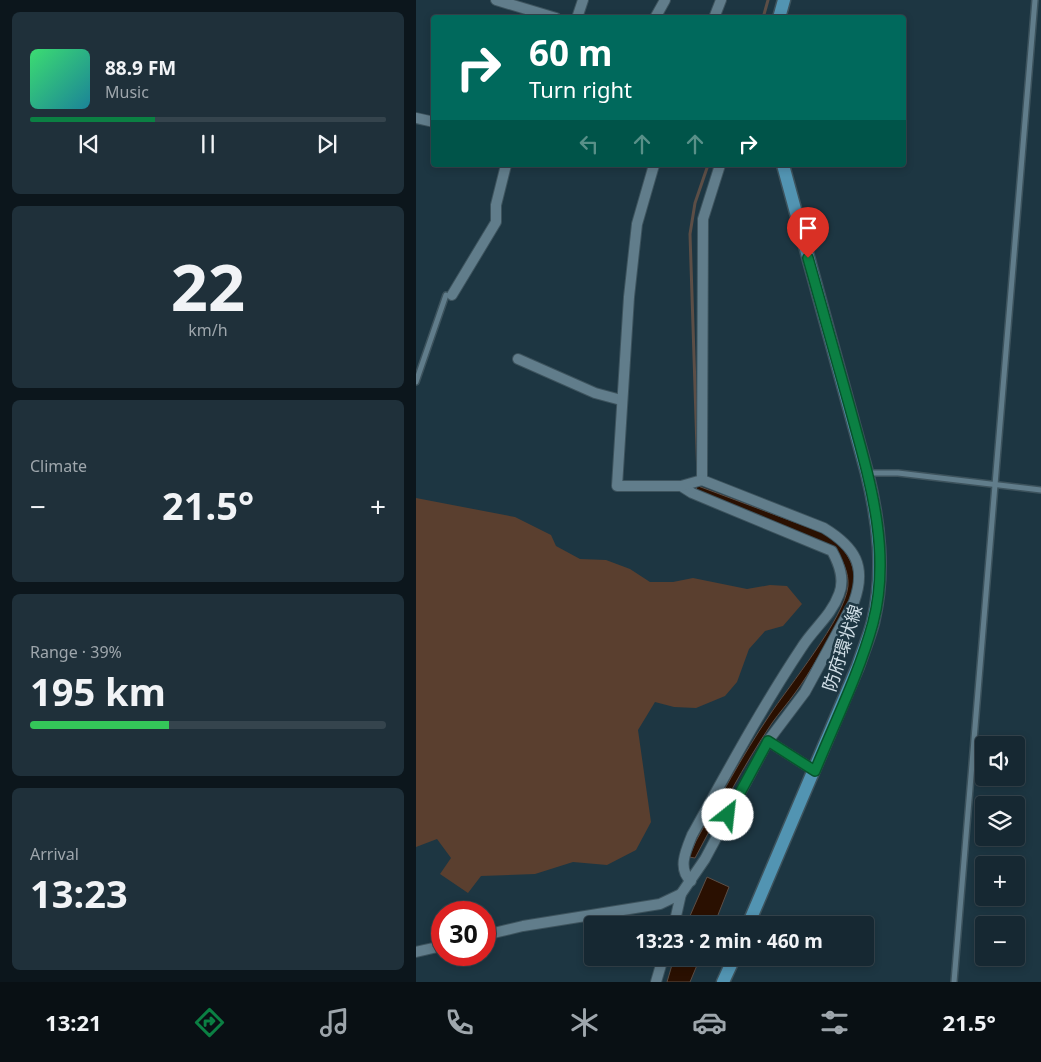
<!DOCTYPE html>
<html lang="en">
<head>
<meta charset="utf-8">
<style>
  :root { --surface:#162832; --page:#1f303a; --text:#f1f3f6; --muted:#9ea6ac; --line:#35444d; --accent:#0b8043 }
  body { margin:0; font-family:"Noto Sans","Noto Sans JP",sans-serif; background:var(--page); color:var(--text); height:100vh; display:flex; flex-direction:column; font-size:19px; white-space:nowrap }
  * { box-sizing:border-box; margin:0 }
  p { font-size:16px; color:var(--muted) }
  .icon { flex:none; width:28px; height:28px; fill:none; stroke:currentColor; stroke-width:2; stroke-linecap:round; stroke-linejoin:round }
  .map { position:relative; flex:1; overflow:hidden }
  .sheet { display:flex; flex-direction:column; gap:12px; padding:12px; background:#0c161c; width:416px }
  .sheet>* { flex:none }
  .top-card { position:absolute; left:15px; top:15px; width:475px; height:152px; border-radius:5px; box-shadow:0 2px 8px #0003,0 0 0 1px var(--line); background:#00695c; color:#fff; overflow:hidden }
  .buttons { position:absolute; left:559px; top:736px; display:grid; gap:10px }
  .buttons a { display:grid; place-items:center; width:50px; height:50px; border-radius:5px; background:var(--surface); box-shadow:0 2px 8px #0003,0 0 0 1px var(--line); font-size:25px }
  .speed { position:absolute; left:15px; top:901px; display:flex; gap:10px; font-size:25px; font-weight:700; text-align:center }
  .speed>* { display:grid; place-content:center; width:65px; height:65px; border-radius:50%; background:var(--surface); box-shadow:0 2px 8px #0003,0 0 0 1px var(--line); line-height:1 }
  .speed .limit { border:8px solid #d22; background:#fff; color:#111 }
  .pin { position:absolute; display:grid; place-items:center; width:42px; height:42px; color:#fff; margin:-51px -21px; border-radius:50% 50% 50% 0; rotate:-45deg; box-shadow:0 0 5px #0007 }
  .pin .icon { rotate:45deg }
  .me { position:absolute; width:55px; margin:-28px; rotate:29deg; stroke-linejoin:round; filter:drop-shadow(0 0 4px #0008) }
  .turn { display:flex; align-items:center; gap:18px; height:105px; padding:0 15px; font-size:22px }
  .turn .icon { width:65px; height:65px; stroke-width:2.5 }
  .turn b { display:block; font-size:35px; line-height:42px }
  .lanes { display:flex; align-items:center; height:48px; padding:0 15px; background:#0003; justify-content:center; gap:25px; direction:ltr }
  .lanes .off { opacity:.35 }
  .big { font-size:38px; font-weight:700; line-height:1.1 }
  .sheet .tile { flex:1; display:flex; flex-direction:column; justify-content:center; gap:8px; min-width:0; padding:0 18px; border-radius:8px; background:var(--page) }
  .sheet .dial { align-items:center; gap:0 }
  .dial b { font-size:65px; line-height:1 }
  .song { display:flex; align-items:center; gap:15px }
  .cover { width:60px; height:60px; border-radius:8px; background:linear-gradient(135deg,hsl(140 70% 55%),hsl(190 70% 35%)) }
  .played { height:5px; border-radius:2px; background:linear-gradient(90deg,var(--accent) 35%,var(--line) 35%) }
  .keys { display:flex; justify-content:space-around; direction:ltr }
  .heat { display:flex; justify-content:space-between; align-items:center; font-size:28px; direction:ltr }
  .charge { height:8px; border-radius:4px; background:linear-gradient(90deg,#34c759 39%,var(--line) 0) }
  .trip { position:absolute; left:168px; top:916px; width:290px; height:50px; border-radius:5px; background:var(--surface); box-shadow:0 2px 8px #0003,0 0 0 1px var(--line); font-weight:700; line-height:50px; text-align:center }
  .tab-bar { display:flex; height:80px; justify-content:space-around; align-items:center; background:#091014; color:var(--muted) }
  .tab-bar .icon { width:35px; height:35px }
  .tab-bar .selected { color:var(--accent) }
  .tab-bar b { font-size:22px; color:var(--text) }
  main { display:flex; flex:1; min-height:0 }
  .map>svg:first-child { display:block }
  .green { fill:#5a3f2f }
  .water { fill:#2a1001; stroke:#5c4e46 }
  .lines { fill:none; stroke-linecap:round; stroke-linejoin:round }
  .stream { stroke:#5c4e46; stroke-width:3 }
  .lane-casing { stroke:#3d535d; stroke-width:8 }
  .street-casing { stroke:#3d535d; stroke-width:12 }
  .primary-casing { stroke:#3d535d; stroke-width:15 }
  .lane { stroke:#617d8b; stroke-width:5 }
  .street { stroke:#617d8b; stroke-width:10 }
  .primary { stroke:#5294b2; stroke-width:12 }
  .route-casing { stroke:#07532c; stroke-width:12 }
  .route { stroke:#0b8043; stroke-width:9 }
  .labels { text-anchor:middle; stroke-width:5; stroke-linejoin:round; paint-order:stroke }
  .street-label { font-size:18px; fill:#d0dee6; stroke:#1d3642 }
</style>
</head>
<body>
<main>
<section class="sheet">
<div class="tile">
<div class="song"><i class="cover"></i><div><b>88.9 FM</b><p>Music</p></div></div>
<div class="played"></div>
<div class="keys"><svg class="icon" aria-label="previous" viewBox="0 0 24 24"><path d="M18 5L8 12l10 7zM5 5v14"/></svg><svg class="icon" aria-label="pause" viewBox="0 0 24 24"><path d="M8 5v14M16 5v14"/></svg><svg class="icon" aria-label="next" viewBox="0 0 24 24"><path d="M6 5l10 7-10 7zM19 5v14"/></svg></div>
</div>
<div class="tile dial"><b>22</b><p>km/h</p></div>
<div class="tile"><p>Climate</p>
<div class="heat"><a>−</a><b class="big">21.5°</b><a>+</a></div>
</div>
<div class="tile"><p>Range · 39%</p><b class="big">195 km</b><div class="charge"></div></div>
<div class="tile"><p>Arrival</p><b class="big">13:23</b></div>
</section>
<div class="map">
<svg width="625" height="982" viewBox="0 0 625 982">
  <rect width="100%" height="100%" fill="#1d3642"/>
  <path class="green" d="M0,498L99,517L135,535L140,546L164,559L190,560L214,569L234,582H257L277,578L331,589L354,585L371,586L386,604L367,626L349,631L333,649L321,682L309,696L280,708L258,707L239,702L222,730L235,822L220,850L191,865L157,862L119,874L65,876L52,893L24,874L35,858L21,839L0,847Z"/>
  <g class="water">
    <path d="M282,486L405,532C424,543 440,559 438,583C437,596 429,607 424,618C410,643 396,670 379,693C372,703 363,713 356,723C327,766 303,813 279,858L273,857L280,841C303,799 326,756 353,716C372,687 429,618 432,586C433,573 427,561 420,551L281,490L280,487Z"/>
    <path d="M291,877L313,887L298,925H270Z"/>
    <path d="M258,958H284L274,982H251Z"/>
  </g>
  <g class="lines">
    <g class="stream">
      <path d="M347,18L352,0"/>
      <path d="M282,479L274,234L279,203L292,165"/>
    </g>
    <g class="lane-casing">
      <g id="lane">
        <path d="M0,382L30,295"/>
        <path d="M451,473H482L625,490"/>
        <path d="M538,982L619,0"/>
      </g>
    </g>
    <g class="street-casing">
      <g id="street">
        <path d="M80,0L140,18"/>
        <path d="M161,18L167,0"/>
        <path d="M239,18L249,0"/>
        <path d="M298,18L305,0"/>
        <path d="M0,118L18,122"/>
        <path d="M36,295L80,222V205L90,165"/>
        <path d="M102,359L179,393L205,400"/>
        <path d="M286,480L287,219L304,165"/>
        <path d="M265,486L276,493L416,551C423,564 429,579 423,594C415,616 398,628 386,647C346,707 311,772 276,835C270,850 261,869 275,881"/>
        <path d="M352,741L399,771"/>
        <path d="M258,925L265,894"/>
        <path d="M69,935L107,926L244,904L265,894L289,859L352,741L389,692L438,602C451,566 439,547 408,528L286,480L265,486H201L213,297L221,224L238,165"/>
        <path d="M0,952L26,946"/>
        <path d="M240,982L247,958"/>
      </g>
    </g>
    <g class="primary-casing">
      <g id="primary">
        <path d="M363,18L368,0"/>
        <path d="M332,925L442,666C447,651 453,637 457,622C469,572 463,522 451,473L367,165"/>
        <path d="M307,982L318,958"/>
      </g>
    </g>
    <use href="#lane" class="lane"/>
    <use href="#street" class="street"/>
    <use href="#primary" class="primary"/>
  </g>
  <g class="lines">
    <g class="route-casing">
      <path id="route" d="M312,815L352,741L399,771C419,722 443,674 457,623C476,550 453,478 434,408C420,358 406,308 392,258"/>
    </g>
    <use href="#route" class="route"/>
  </g>
  <g class="labels">
    <g class="street-label">
      <text transform="translate(427 648) rotate(-72)" y="6">防府環状線</text>
    </g>
  </g>
</svg>
<div class="buttons">
<a><svg class="icon" aria-label="sound" viewBox="0 0 24 24"><path d="M4 9h4l5-4v14l-5-4H4zM17 9q2 3 0 6"/></svg></a>
<a><svg class="icon" aria-label="layers" viewBox="0 0 24 24"><path d="M12 4l9 5-9 5-9-5zM3 14l9 5 9-5"/></svg></a>
<a>+</a>
<a>−</a>
</div>
<div class="speed"><div class="limit">30</div></div>
<div class="pin" style="left:392px;top:258px;background:#d93025"><svg class="icon" aria-label="arrive" viewBox="0 0 24 24"><path d="M6 21V4h12l-3 4 3 4H6"/></svg></div>
<svg class="me" style="left:312px;top:815px" viewBox="-20 -20 40 40"><circle r="19" fill="#fff"/><path d="M0-13L10 11 0 6-10 11z" fill="#0b8043"/></svg>
<div class="trip">13:23 · 2 min · 460 m</div>
<div class="top-card">
<div class="turn"><svg class="icon" aria-label="right" viewBox="0 0 24 24"><path d="M7 20v-9h11M14 6l5 5-5 5"/></svg><div><b>60 m</b>Turn right</div></div>
<div class="lanes"><svg class="icon off" aria-label="left" viewBox="0 0 24 24"><path d="M17 20v-9H6M10 6l-5 5 5 5"/></svg><svg class="icon off" aria-label="ahead" viewBox="0 0 24 24"><path d="M12 20V5M6 11l6-6 6 6"/></svg><svg class="icon off" aria-label="ahead" viewBox="0 0 24 24"><path d="M12 20V5M6 11l6-6 6 6"/></svg><svg class="icon" aria-label="right" viewBox="0 0 24 24"><path d="M7 20v-9h11M14 6l5 5-5 5"/></svg></div>
</div>
</div>
</main>
<nav class="tab-bar">
<b>13:21</b>
<svg class="icon selected" aria-label="directions" viewBox="0 0 24 24"><path d="M12 3l9 9-9 9-9-9zM9 14v-3h6M13 9l2 2-2 2"/></svg>
<svg class="icon" aria-label="music" viewBox="0 0 24 24"><path d="M9 18V5l10-2v13"/><circle cx="6" cy="18" r="3"/><circle cx="16" cy="16" r="3"/></svg>
<svg class="icon" aria-label="phone" viewBox="0 0 24 24"><path d="M5 4h4l2 5-3 2q2 4 5 5l2-3 5 2v4C11 20 4 13 5 4z"/></svg>
<svg class="icon" aria-label="climate" viewBox="0 0 24 24"><path d="M12 3v18M4 7l16 10M4 17L20 7"/></svg>
<svg class="icon" aria-label="car" viewBox="0 0 24 24"><path d="M5 17H2v-5l4-1 3-4h7l3 4 3 1v5h-3M9 17h6M6 11h13"/><circle cx="7" cy="17" r="2"/><circle cx="17" cy="17" r="2"/></svg>
<svg class="icon" aria-label="filters" viewBox="0 0 24 24"><path d="M4 7h16M4 17h16"/><circle cx="9" cy="7" r="2"/><circle cx="15" cy="17" r="2"/></svg>
<b>21.5°</b>
</nav>
</body>
</html>
